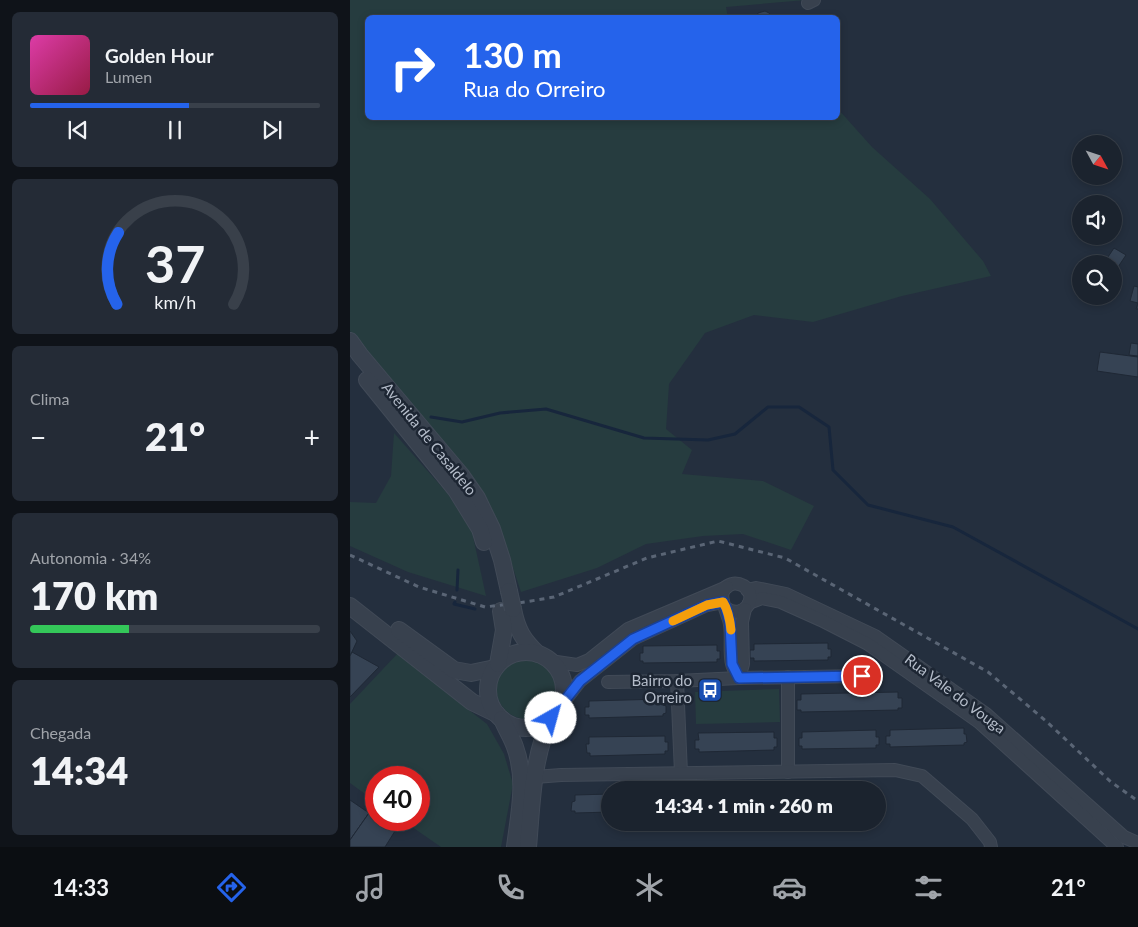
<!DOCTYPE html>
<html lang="pt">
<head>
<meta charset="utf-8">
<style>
  :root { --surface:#1b232e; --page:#242b36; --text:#f1f3f6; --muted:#a0a4aa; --line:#39404a; --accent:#2563eb }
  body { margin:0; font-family:Lato,sans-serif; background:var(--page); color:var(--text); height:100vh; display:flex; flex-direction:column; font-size:19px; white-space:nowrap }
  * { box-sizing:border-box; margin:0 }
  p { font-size:16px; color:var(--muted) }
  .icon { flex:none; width:28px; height:28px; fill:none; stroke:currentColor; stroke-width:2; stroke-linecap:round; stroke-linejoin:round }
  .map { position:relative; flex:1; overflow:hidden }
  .sheet { display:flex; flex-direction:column; gap:12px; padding:12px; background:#0f1319; width:350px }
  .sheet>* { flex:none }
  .hud { position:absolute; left:15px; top:15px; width:475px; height:105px; border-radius:8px; box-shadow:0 2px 8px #0003,0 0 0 1px var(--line); background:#2563eb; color:#fff; overflow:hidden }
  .needle { width:32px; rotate:130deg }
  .controls { position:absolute; left:722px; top:135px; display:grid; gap:10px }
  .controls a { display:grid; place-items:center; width:50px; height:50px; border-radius:50%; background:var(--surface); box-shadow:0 2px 8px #0003,0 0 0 1px var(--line); font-size:25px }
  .speed { position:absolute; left:15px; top:766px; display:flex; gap:10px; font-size:25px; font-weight:700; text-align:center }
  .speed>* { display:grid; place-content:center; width:65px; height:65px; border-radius:50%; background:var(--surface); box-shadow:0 2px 8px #0003,0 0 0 1px var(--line); line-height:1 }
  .speed .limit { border:8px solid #d22; background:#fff; color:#111 }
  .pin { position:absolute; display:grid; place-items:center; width:42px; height:42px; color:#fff; margin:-21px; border:2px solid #fff; border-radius:50%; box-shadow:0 1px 5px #0007 }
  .me { position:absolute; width:55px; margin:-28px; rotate:38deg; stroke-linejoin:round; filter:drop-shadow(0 0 4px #0008) }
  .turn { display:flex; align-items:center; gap:18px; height:105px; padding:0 15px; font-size:22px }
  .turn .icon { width:65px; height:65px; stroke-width:2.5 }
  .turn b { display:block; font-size:35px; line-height:42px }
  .big { font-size:38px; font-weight:800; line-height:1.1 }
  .sheet .widget { flex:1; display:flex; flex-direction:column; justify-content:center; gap:8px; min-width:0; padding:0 18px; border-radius:8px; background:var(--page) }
  .sheet .dial { align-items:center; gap:0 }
  .dial svg { height:130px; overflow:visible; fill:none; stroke:var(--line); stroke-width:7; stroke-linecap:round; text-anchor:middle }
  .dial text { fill:var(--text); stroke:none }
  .song { display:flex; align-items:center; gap:15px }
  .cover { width:60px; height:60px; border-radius:8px; background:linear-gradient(135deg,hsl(320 70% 55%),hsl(340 70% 35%)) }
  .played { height:5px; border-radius:2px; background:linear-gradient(90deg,var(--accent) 55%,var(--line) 55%) }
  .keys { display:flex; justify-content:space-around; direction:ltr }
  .heat { display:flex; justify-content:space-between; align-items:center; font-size:28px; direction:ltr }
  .charge { height:8px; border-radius:4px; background:linear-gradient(90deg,#34c759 34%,var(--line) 0) }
  .trip { position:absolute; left:251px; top:781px; width:285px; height:50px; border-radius:25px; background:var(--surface); box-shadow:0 2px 8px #0003,0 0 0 1px var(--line); font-weight:800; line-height:50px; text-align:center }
  .tab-bar { display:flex; height:80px; justify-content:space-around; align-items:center; background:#0b0e12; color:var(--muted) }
  .tab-bar .icon { width:35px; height:35px }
  .tab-bar .on { color:var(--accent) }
  .tab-bar b { font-size:22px; color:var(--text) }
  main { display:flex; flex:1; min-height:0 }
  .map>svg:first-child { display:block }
  .green { fill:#263c3f }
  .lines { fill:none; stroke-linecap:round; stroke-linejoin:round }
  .stream { stroke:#17263c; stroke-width:3 }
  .building { fill:#364354; stroke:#1f2835 }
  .minor-casing { stroke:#414a57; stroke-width:14 }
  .tertiary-casing { stroke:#414a57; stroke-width:18 }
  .minor { stroke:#38414e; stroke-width:12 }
  .tertiary { stroke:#38414e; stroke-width:16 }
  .rail { stroke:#5a6575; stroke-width:3; stroke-dasharray:5 5; stroke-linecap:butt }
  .tertiary-bridge-casing { stroke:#414a57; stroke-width:18; stroke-linecap:butt }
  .tertiary-bridge { stroke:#38414e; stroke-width:16 }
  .route-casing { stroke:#184099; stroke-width:12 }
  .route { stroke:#2563eb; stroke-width:9 }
  .slow { stroke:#f59e0b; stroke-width:9 }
  .labels { text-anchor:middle; stroke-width:5; stroke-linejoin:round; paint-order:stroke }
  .street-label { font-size:15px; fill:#b4bcc9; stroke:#1d2633 }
  .poi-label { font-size:15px; fill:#b4bcc9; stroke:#1d2633; text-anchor:end }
</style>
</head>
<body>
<main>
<section class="sheet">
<div class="widget">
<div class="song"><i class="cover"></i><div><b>Golden Hour</b><p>Lumen</p></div></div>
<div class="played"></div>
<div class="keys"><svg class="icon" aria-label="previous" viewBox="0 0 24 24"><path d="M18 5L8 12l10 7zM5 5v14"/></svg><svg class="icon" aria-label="pause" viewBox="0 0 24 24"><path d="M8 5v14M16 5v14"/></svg><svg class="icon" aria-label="next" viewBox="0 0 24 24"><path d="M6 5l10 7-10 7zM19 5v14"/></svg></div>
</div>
<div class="widget dial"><svg viewBox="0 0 100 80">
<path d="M14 69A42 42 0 1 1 86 69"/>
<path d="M14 69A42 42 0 0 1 15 25" stroke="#2563eb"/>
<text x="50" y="56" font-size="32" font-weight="700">37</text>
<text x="50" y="72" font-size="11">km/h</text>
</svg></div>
<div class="widget"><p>Clima</p>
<div class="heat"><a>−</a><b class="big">21°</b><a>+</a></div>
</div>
<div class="widget"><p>Autonomia · 34%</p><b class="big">170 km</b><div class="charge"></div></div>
<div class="widget"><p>Chegada</p><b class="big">14:34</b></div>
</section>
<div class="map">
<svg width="788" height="847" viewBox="0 0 788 847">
  <rect width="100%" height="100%" fill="#242f3e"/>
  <g class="green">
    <path d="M0,0H456L376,7L378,18H18V118H488V109L522,147L580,199L633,261L641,276L552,296L463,322L404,315L355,333L319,384L316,429L342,450L332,474L413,481L464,506L441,550L393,534L353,536L296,544L247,568L171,592L156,547L133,494L0,331Z"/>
    <path d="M44,433L98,494L122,532L136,596L58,572L0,546V502L26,503L41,476Z"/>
    <path d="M49,652L93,690L137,724L154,754L163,784L151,847H91L52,820H69V778H26V802L0,783V704Z"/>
    <circle cx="177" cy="688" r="31"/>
    <path d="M429,689L430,722L346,724L345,692Z"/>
  </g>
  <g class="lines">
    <g class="stream">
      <path d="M81,417L112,422L150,413L196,409L294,438L358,440L385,434L418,407H449L479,427L483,470L518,505L603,527L788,629"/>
      <path d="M107,590L108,570"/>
      <path d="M105,602L104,604L125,609"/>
    </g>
  </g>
  <g class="building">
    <path d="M415,11L419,13L423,18H406L408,13Z"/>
    <path d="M764,248L776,255L768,267L765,265L764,267V264H756L758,261L756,260Z"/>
    <path d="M784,286L788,287V309H786L788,303L780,301Z"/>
    <path d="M781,343L788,344V356L779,355Z"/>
    <path d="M750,352L788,357V377L747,371Z"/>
    <path d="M0,631L7,641L0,656Z"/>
    <path d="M478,643V649H481V657H478V660L404,661V658H400V650H404V644Z"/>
    <path d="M367,645V651H370V659H367V662L293,663V661H290V653H293V646Z"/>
    <path d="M2,652L29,667L0,697V656Z"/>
    <path d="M548,692V698H552V708H548V710L451,712V710H447V700H451V694Z"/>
    <path d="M313,699V705L316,706V713L313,714V716L239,718V715H235V707H239V701Z"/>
    <path d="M614,728V734H616L617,742L614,743V745L540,747V744H536V736H540V730Z"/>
    <path d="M526,730V737H529V745H526V748L452,749V746H449V738H452V732Z"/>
    <path d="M424,732V738H427V747H424V750L349,752V749H345V740H349L348,733Z"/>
    <path d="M315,736V742H318V751H315V754L240,756V753H237L236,744H239V737Z"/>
    <path d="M260,794V812L225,813V811H221L222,802L225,801V795Z"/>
    <path d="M0,800L19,813L0,840Z"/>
    <path d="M19,813L26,818V820H30L45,831L35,847H0V840Z"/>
  </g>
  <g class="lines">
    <g class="minor-casing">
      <g id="minor">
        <path d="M458,3L464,0"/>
        <path d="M397,590L406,588L436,594L525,636L636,714L774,837L788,843"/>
        <path d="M399,603L412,598L431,602L471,620L518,644L629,722L767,847"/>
        <path d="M376,608C393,621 410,597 394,586C390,584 386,583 382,584C362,590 379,613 380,625C382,637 379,653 382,664C383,669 387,674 389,678"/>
        <path d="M200,661L227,665L239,660L278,629L377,587"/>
        <path d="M438,677V772"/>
        <path d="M389,678L393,664L392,622L395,609"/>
        <path d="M327,681L331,773"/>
        <path d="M258,682L327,681L389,678L512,676"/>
        <path d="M209,708L230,681L283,639L357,605L373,602"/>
        <path d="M185,777L211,775L545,770L572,776L622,819L640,842L641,847"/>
      </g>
    </g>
    <g class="tertiary-casing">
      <g id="tertiary">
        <path d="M0,341L10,355L111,475L127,498L142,529L152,560L159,591"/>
        <path d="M17,380L106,490L130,529L134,542"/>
        <path d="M0,606L122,702L147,714"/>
        <path d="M163,609C167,630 173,640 188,654"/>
        <path d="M49,630L104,670L121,673L145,668"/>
        <circle cx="176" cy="690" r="38"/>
        <path d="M148,664L154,630L151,611"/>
        <path d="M152,719C156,729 162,738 165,747C177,780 169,814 165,847"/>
        <path d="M178,847C182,804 182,758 201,718"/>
      </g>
    </g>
    <use href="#minor" class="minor"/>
    <use href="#tertiary" class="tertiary"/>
    <path class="rail" d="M0,555L69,587L135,607L175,602L204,597L297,558L368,541L435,558L638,672L696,721L761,782L788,801"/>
    <g class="tertiary-bridge-casing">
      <path id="tertiary-bridge" d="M159,591L163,609"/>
    </g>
    <use href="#tertiary-bridge" class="tertiary-bridge"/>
  </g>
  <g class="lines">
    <g class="route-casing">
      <path id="route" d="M201,718L230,681L283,639L357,605L373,602L376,608L380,623L382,664L389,678L512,676"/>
    </g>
    <use href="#route" class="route"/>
    <path class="slow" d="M323,621L357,605L373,602C378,610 380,620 381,630"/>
  </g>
  <defs>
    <g id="bus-square" transform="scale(1.25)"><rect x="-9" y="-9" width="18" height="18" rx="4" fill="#1a4fb4" stroke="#1d2633"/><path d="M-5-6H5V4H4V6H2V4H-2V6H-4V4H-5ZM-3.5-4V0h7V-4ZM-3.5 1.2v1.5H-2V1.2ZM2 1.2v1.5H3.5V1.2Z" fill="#fff"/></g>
  </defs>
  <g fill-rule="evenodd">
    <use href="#bus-square" x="360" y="690"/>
  </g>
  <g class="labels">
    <g class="street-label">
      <text transform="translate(79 439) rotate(51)" y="5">Avenida de Casaldelo</text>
      <text transform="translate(605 694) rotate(37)" y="5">Rua Vale do Vouga</text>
    </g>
    <g class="poi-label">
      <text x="342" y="686">Bairro do<tspan x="342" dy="17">Orreiro</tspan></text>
    </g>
  </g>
</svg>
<div class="controls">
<a><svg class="needle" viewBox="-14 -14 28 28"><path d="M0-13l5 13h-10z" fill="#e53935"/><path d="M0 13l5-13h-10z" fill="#a0a4aa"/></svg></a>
<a><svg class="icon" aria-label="sound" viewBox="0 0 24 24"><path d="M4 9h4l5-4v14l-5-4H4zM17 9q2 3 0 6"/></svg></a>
<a><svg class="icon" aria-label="search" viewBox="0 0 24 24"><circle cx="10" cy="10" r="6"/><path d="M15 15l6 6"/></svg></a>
</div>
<div class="speed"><div class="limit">40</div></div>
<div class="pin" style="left:512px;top:676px;background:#d93025"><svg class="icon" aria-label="arrive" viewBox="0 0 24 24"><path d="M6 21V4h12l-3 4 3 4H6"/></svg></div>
<svg class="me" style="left:201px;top:718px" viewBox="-20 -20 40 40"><circle r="19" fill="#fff"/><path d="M0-13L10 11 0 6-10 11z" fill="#2563eb"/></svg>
<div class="trip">14:34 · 1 min · 260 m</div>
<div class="hud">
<div class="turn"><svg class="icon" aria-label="right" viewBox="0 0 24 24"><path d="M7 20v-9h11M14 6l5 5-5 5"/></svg><div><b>130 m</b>Rua do Orreiro</div></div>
</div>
</div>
</main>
<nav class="tab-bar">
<b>14:33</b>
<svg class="icon on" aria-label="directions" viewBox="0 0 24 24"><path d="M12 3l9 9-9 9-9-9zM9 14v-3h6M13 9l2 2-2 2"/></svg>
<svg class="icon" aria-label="music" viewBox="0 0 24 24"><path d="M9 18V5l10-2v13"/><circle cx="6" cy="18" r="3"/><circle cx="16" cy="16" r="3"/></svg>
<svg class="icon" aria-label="phone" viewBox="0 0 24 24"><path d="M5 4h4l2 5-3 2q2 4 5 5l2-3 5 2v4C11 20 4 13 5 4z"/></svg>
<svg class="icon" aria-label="climate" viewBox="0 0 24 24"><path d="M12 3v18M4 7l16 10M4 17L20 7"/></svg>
<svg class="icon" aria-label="car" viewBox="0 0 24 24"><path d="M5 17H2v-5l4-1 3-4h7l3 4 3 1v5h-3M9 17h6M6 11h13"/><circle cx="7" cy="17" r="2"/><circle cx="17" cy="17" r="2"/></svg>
<svg class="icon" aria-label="filters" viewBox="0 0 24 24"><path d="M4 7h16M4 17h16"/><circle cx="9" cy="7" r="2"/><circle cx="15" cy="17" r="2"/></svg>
<b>21°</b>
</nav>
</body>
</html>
